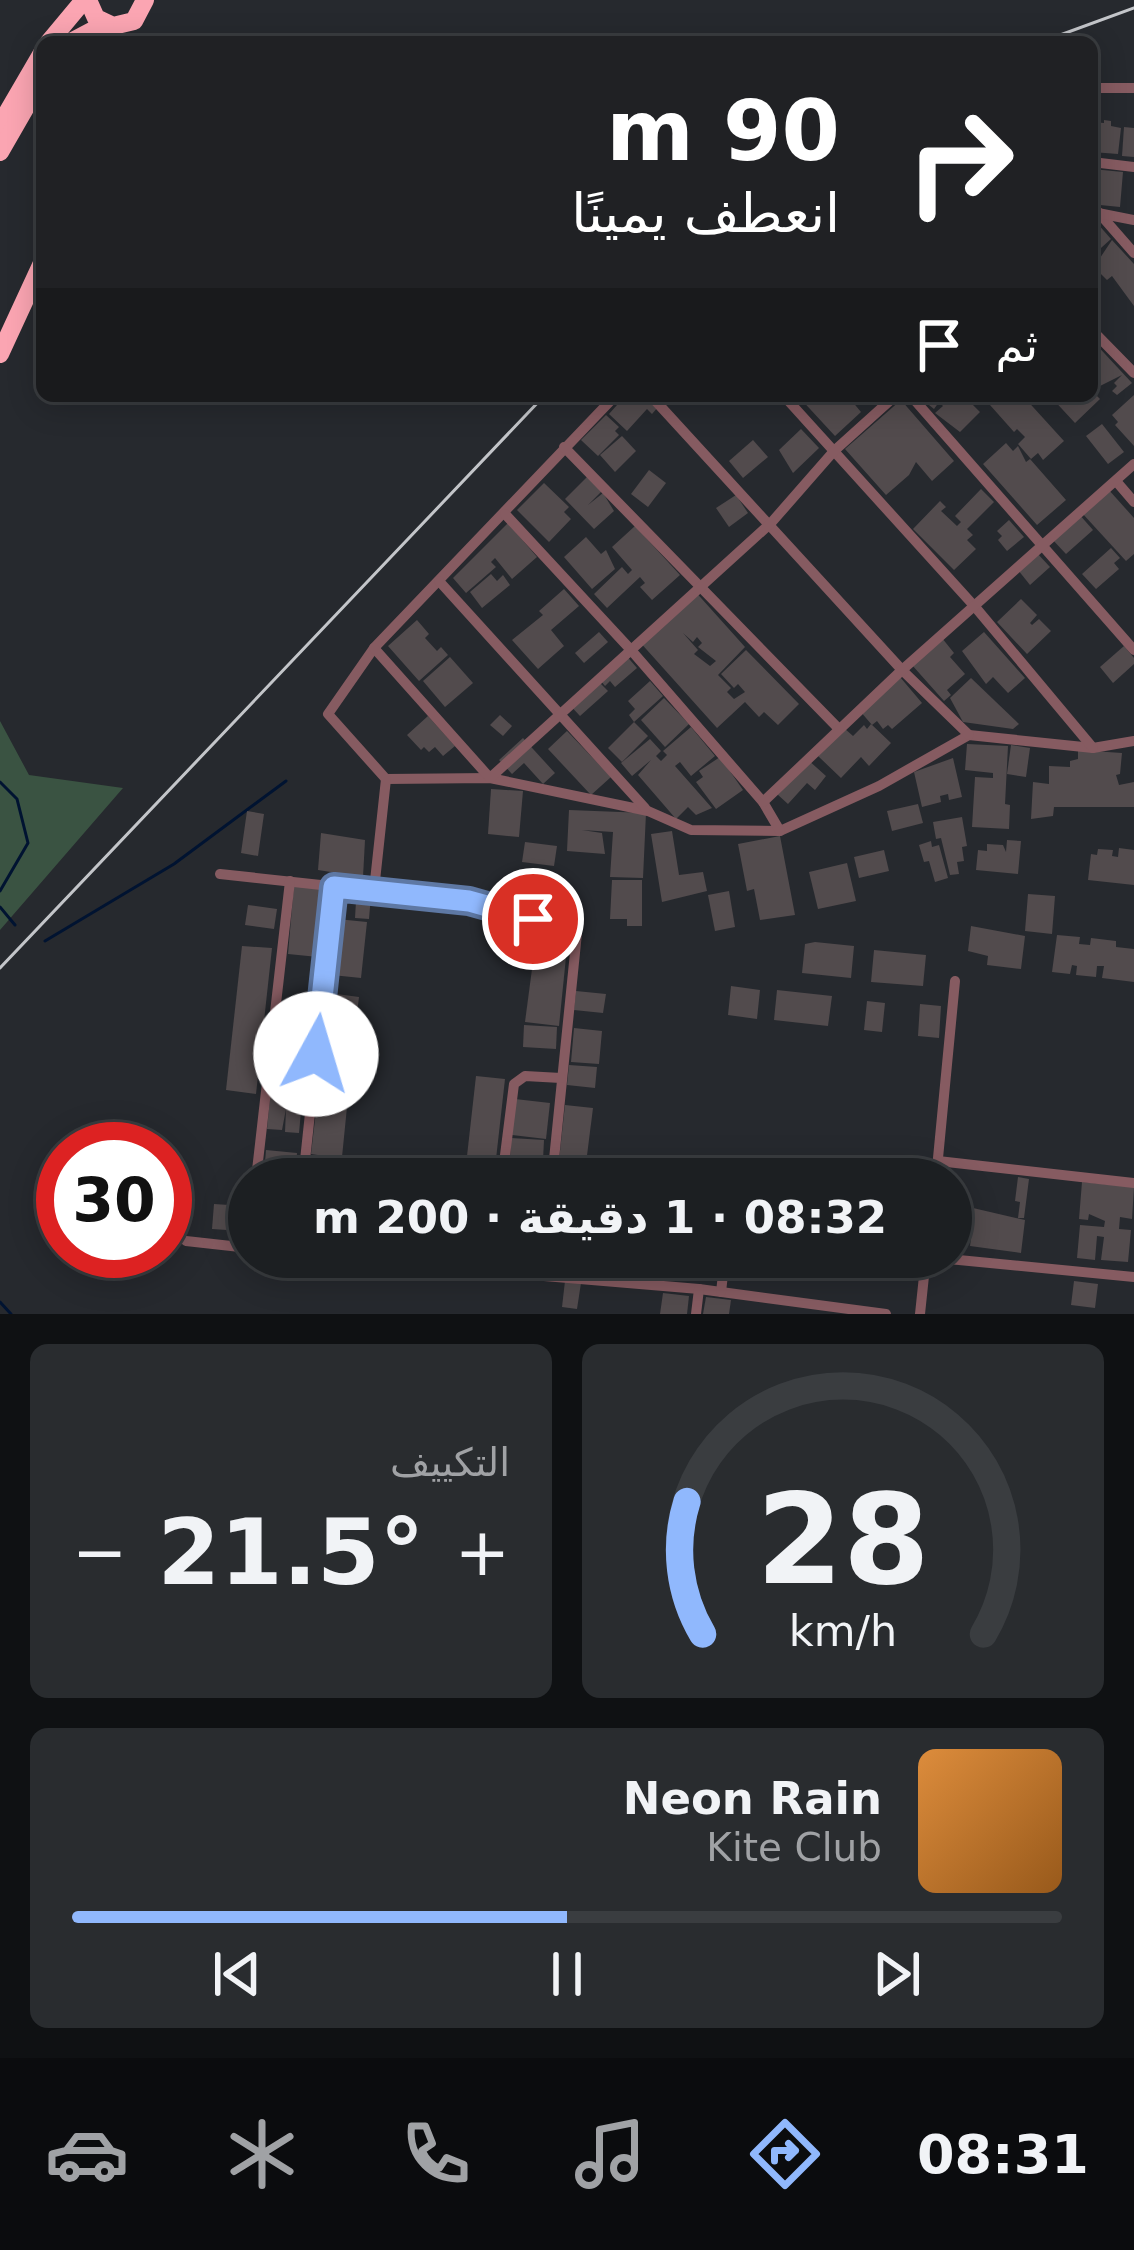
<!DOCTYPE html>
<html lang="ar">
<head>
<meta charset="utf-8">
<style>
  :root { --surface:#1c1f22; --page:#292c2f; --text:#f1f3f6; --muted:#a0a2a5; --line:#3a3d40; --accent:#90b8fd }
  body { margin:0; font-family:"DejaVu Sans","Noto Sans Arabic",sans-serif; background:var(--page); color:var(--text); direction:rtl; height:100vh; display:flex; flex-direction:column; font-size:45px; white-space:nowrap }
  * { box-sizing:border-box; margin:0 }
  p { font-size:39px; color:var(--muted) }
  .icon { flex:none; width:66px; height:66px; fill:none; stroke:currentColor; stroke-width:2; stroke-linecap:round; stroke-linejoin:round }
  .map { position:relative; height:1314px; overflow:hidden; direction:ltr }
  .drawer { display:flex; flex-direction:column; gap:30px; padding:30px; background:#0f1113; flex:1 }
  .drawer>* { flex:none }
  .hud { position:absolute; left:36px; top:36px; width:1062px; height:366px; border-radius:18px; box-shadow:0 6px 30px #0003,0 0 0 3px var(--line); direction:rtl; background:#202124; color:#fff; overflow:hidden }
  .speed { position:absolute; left:36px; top:1122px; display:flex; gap:24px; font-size:60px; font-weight:700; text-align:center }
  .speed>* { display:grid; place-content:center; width:156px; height:156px; border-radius:50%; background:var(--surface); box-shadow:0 6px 30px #0003,0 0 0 3px var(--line); line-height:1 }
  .speed .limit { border:18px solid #d22; background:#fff; color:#111 }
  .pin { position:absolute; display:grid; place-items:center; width:102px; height:102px; color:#fff; margin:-51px; border:6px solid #fff; border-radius:50%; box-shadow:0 3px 12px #0007 }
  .me { position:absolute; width:132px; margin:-66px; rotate:6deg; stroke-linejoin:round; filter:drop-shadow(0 0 9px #0008) }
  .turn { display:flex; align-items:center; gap:42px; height:252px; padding:0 60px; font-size:54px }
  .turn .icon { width:156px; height:156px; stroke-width:2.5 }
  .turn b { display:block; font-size:84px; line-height:102px }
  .then { display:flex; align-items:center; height:114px; padding:0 60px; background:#0003; gap:24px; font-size:45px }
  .big { font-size:90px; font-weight:800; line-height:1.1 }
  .drawer .tile { flex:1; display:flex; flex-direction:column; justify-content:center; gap:18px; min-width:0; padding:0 42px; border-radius:18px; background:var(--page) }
  .drawer .dial { align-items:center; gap:0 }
  .dial svg { height:312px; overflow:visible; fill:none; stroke:var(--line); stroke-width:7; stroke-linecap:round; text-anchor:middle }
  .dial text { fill:var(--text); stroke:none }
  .song { display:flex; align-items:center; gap:36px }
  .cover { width:144px; height:144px; border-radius:18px; background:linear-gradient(135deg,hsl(30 70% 55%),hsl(30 70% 35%)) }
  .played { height:12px; border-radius:6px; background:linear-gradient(90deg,var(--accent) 50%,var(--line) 50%) }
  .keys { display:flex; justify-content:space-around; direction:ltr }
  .heat { display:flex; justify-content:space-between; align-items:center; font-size:66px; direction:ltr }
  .drawer .tiles { flex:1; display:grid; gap:30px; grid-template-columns:1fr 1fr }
  .tile:last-child { grid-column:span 2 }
  .trip { position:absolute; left:228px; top:1158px; width:744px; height:120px; border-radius:60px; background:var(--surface); box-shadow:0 6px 30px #0003,0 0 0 3px var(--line); font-weight:800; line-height:120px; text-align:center; direction:rtl }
  .menu { display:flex; height:192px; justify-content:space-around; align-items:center; background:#0b0c0e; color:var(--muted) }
  .menu .icon { width:84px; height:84px }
  .menu .on { color:var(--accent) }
  .menu b { font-size:54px; color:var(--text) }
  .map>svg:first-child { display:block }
  .green { fill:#3a5342 }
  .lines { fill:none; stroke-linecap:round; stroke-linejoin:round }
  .stream { stroke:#001331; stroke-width:3 }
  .building { fill:#524b4d; fill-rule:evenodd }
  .street { stroke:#865b61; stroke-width:10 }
  .highway { stroke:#fba5b2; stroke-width:18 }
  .rail { stroke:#c3c5c9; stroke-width:3 }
  .route-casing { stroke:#5e78a4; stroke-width:30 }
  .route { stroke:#90b8fd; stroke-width:21 }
</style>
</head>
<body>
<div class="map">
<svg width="1134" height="1314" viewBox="0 0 1134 1314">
  <rect width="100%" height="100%" fill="#26292e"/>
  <path class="green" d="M0,721L29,775L123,788L0,930Z"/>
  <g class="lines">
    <g class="stream">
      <path d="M0,782L17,799L28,843L0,891"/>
      <path d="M0,907L15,925"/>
      <path d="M45,941L174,864L286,781"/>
      <path d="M0,1302L11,1314"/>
    </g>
  </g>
  <g class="building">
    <path d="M1104,120L1111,121V126L1121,128L1118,154L1092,152V122L1104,123Z"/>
    <path d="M1124,127L1134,128V157L1122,156Z"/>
    <path d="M1092,169L1123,172L1120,207L1100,205L1101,195L1092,194Z"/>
    <path d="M1097,223L1111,239L1092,256V228Z"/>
    <path d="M1112,240L1134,264V306L1112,276L1107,280L1094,267Z"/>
    <path d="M1092,340L1132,383L1117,395L1112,391L1117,386L1114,383L1122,375L1100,386L1092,378Z"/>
    <path d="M1092,391L1100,399L1075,423L1050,396H1070L1067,404L1092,396Z"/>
    <path d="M1134,395V446L1115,425L1118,422L1112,415Z"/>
    <path d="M625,396H645L658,407L652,414L647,409L627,431L609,414Z"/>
    <path d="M798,396H840L847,404L851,400L861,412L835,436Z"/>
    <path d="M925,396H938L935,398L939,401L944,396H973L978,401L973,405L980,412L960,432L935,413L943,406L939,402L934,409L929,405L934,399L929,402Z"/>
    <path d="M982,396H1023L1064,441L1043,460L1038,453L1031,459L1018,444L1025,437L1017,429L1014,432Z"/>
    <path d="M901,400L954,461L932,481L916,462L909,475L886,495L845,449Z"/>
    <path d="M606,415L619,427L615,431L619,435L598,456L581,440Z"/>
    <path d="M1102,424L1124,452L1108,464L1086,436Z"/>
    <path d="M801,429L819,448L793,473L779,450Z"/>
    <path d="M622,436L636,451L615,472L600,455Z"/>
    <path d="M753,440L768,457L743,478L729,461Z"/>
    <path d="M1006,443L1013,451L1018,446L1026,462L1030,459L1066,500L1037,525L983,464Z"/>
    <path d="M649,470L666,483L648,507L631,494Z"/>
    <path d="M589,475L604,489L588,505L603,493L614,511L594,529L565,499Z"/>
    <path d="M544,483L569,507L564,512L571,519L549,542L517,510Z"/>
    <path d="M981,489L994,502L967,529L973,535L967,540L976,549L954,570L913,529L940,501L946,507L941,511L957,526L961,522L955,516Z"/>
    <path d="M1108,489L1134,518V554L1126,561L1082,513Z"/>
    <path d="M736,495L748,513L729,527L716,508Z"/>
    <path d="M1078,513L1093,530L1066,554L1051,538Z"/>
    <path d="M1009,520L1024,537L1007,551L998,540L1002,536L997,531Z"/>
    <path d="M508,523L537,557L512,579L495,558L491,562L496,567L466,593L453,578Z"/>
    <path d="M635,526L680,575L652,600L640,587L645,583L640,577L607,608L594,594L622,567L628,574L632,570L612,547Z"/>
    <path d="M586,537L601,554L606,550L615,569L592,589L564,557Z"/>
    <path d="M1111,548L1120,558L1114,563L1119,569L1096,589L1082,574Z"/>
    <path d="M1037,553L1050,567L1030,585L1018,570Z"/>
    <path d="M491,574L497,581L503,575L510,585L482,608L470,592Z"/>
    <path d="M564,589L579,606L551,630L564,646L538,669L512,640L543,615L539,611Z"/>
    <path d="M693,589L745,647L718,675L731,688L727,692L734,699L745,692L738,684L734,688L721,674L746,650L799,704L778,725L764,712L759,717L745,702L717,728L638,640ZM683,633L693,642L697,637L702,643L698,647L716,661L710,666L694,654L698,650Z"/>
    <path d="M1021,599L1037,615L1030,623L1032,625L1039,619L1051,631L1027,654L997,622Z"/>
    <path d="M417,620L429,634L425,638L437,651L441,647L448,655L419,681L388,646Z"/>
    <path d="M599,632L608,642L584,663L575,653Z"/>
    <path d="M984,632L1025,678L1008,693L993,677L986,684L962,651Z"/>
    <path d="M942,638L954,653L950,657L965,674L947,690L951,695L944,701L912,665Z"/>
    <path d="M1124,646L1134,658V664L1113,683L1100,667Z"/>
    <path d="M624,653L637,668L615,687L610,681L605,686L597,676Z"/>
    <path d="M450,657L473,683L445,707L423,681Z"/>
    <path d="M900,677L922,703L892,729L888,725L883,729L877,721L872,725L860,711Z"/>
    <path d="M595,678L608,691L580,716L568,703Z"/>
    <path d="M971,678L1019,724L1013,729L963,722L950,698Z"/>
    <path d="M650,681L663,696L634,722L629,715L635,709L628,701Z"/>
    <path d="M664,698L689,724L665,747L641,720Z"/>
    <path d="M500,715L512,726L503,736L490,725Z"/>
    <path d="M428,716L455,746L443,756L435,747L429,752L424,747L421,750L407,735Z"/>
    <path d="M634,722L648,736L622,762L608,748Z"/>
    <path d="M871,724L891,743L869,766L861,757L841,778L818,756L844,728L853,736L864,725L867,729Z"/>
    <path d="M691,727L715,756L691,776L680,762L675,766L712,808L696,815L688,807L676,819L638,775L651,760L632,776L621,763L650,739L661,751L656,756L661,761L667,755L663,751Z"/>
    <path d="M567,731L611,777L591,795L548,749Z"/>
    <path d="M523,738L555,773L543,784L524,763L512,774L499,760Z"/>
    <path d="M967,744L1008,746L1005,804L1010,805L1009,829L972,827L975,777L993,778V773L965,770Z"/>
    <path d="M1011,745L1030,748L1026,777L1007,774Z"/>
    <path d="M1078,750L1122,753L1120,774L1116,775L1119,785L1134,782V807H1054L1053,816L1031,819L1033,782L1049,784V766L1070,767V761L1078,759Z"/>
    <path d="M720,757L743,790L716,809L696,782L703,777L699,771Z"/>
    <path d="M953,758L962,797L949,800L948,794L940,796L941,802L922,807L914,772Z"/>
    <path d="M807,759L826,776L815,790L807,783L788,804L777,794Z"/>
    <path d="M491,789L523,791L519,837L488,834Z"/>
    <path d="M918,804L923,823L892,831L887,811Z"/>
    <path d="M569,810L646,813L643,878L610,877L613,832L582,830L602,833L605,854L567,851Z"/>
    <path d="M247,811L264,814L258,856L241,853Z"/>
    <path d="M962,817L967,846L962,847L964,861L957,862L959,874L950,875L941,838L936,839L933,822Z"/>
    <path d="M672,831L679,875L703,872L707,891L662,902L651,834Z"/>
    <path d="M321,833L365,840L363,877L318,870Z"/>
    <path d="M780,836L795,915L760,920L754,889L747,891L738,844Z"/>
    <path d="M1007,840L1021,841L1018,874L976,870L978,850L987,851V844L1003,845L1006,852Z"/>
    <path d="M931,841L932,847L939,845L948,878L935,882L929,861L924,862L919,845Z"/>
    <path d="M525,842L557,846L554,866L522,862Z"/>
    <path d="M1119,848L1134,850V885L1088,880L1091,854L1097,855L1098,849L1113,850L1112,856L1118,857Z"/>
    <path d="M884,850L889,871L859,878L854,857Z"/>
    <path d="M847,863L856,901L818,909L809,872Z"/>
    <path d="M520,880L554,884L550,910L517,906Z"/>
    <path d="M612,880H642V926H627V919H610Z"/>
    <path d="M294,885L326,889L318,957L288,954Z"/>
    <path d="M729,891L735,927L715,931L708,895Z"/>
    <path d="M1028,894L1055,896L1052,934L1025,931Z"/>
    <path d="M363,895H371L369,919L355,918L356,901H362Z"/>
    <path d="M248,905L277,909L274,929L245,925Z"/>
    <path d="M337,919L367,922L361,978L332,975Z"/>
    <path d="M971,926L1025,936L1021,969L987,965L988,956L968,951Z"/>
    <path d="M1057,935L1080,937L1079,944L1090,945L1091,938L1116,941V947L1134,949V982L1102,978L1104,966H1097L1096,977L1076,975L1077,966L1072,965L1070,974L1052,972Z"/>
    <path d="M815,942L854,946L851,978L802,973L805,944Z"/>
    <path d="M242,946L272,948L256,1094L226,1090Z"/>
    <path d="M874,950L926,955L923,986L871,982Z"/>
    <path d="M534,954L566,957L559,1026L525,1022Z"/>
    <path d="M731,986L760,990L757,1019L728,1015Z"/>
    <path d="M777,990L832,996L828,1026L774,1020Z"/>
    <path d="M576,991L606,994L603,1013L574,1010Z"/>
    <path d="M329,993L359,997L354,1037L327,1034L335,1015L326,1013Z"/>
    <path d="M867,1001L885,1003L882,1032L864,1030Z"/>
    <path d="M920,1004L941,1006L939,1038L918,1036Z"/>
    <path d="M278,1025L310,1028L306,1054L275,1050Z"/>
    <path d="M524,1025L557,1027L556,1049L523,1047Z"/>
    <path d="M574,1028L602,1031L599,1064L571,1062Z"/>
    <path d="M324,1055L353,1058L351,1077L322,1073Z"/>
    <path d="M569,1065L597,1067L595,1088L567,1085Z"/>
    <path d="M292,1067L307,1069L304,1088L289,1086Z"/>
    <path d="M476,1076L505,1079L496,1159L467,1156Z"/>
    <path d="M271,1088L303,1090L299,1133L285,1132L286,1109L282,1130L267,1129Z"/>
    <path d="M318,1094L348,1097L340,1177L310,1175L311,1156L331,1157L311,1154Z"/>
    <path d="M515,1099L550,1103L546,1139L512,1135Z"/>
    <path d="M565,1105L593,1108L584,1179H557Z"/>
    <path d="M511,1138L544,1140L543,1160L510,1158Z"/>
    <path d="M266,1150L297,1153L296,1167L278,1171L279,1163L265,1162Z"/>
    <path d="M511,1159L526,1161L524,1179H508Z"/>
    <path d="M1018,1177L1029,1179L1024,1218H1018L1020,1202L1015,1201Z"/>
    <path d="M1082,1182L1134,1187L1132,1219L1120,1217L1119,1229L1131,1230L1128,1262L1101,1260L1104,1237L1097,1236L1095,1260L1077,1258L1080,1225L1104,1227L1105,1221L1089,1214L1088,1220L1079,1219Z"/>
    <path d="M214,1204L244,1206L242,1231L212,1229Z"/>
    <path d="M951,1205L970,1207L969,1220H972L973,1208L1025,1220L1021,1253L970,1246L972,1231L967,1230L965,1248L951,1246Z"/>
    <path d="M548,1257H577L576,1269L547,1266Z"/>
    <path d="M565,1281L581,1283L577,1309L562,1307Z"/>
    <path d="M1074,1281L1098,1284L1095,1308L1071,1305Z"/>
    <path d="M663,1293L689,1296L687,1314H660Z"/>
    <path d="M706,1297L731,1300L729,1314H703Z"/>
  </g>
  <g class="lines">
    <g class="street">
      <path d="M1092,88H1134"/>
      <path d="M1092,162L1134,167"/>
      <path d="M1092,205L1134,253"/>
      <path d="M1092,219L1098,213L1134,220"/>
      <path d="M1092,330L1134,373"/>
      <path d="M615,396L374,648L328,714L386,779L490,778L648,811L691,830L780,831L879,786L969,735L1093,748L1134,741"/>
      <path d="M651,396L902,670L969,735"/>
      <path d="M784,396L976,608L1093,748"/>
      <path d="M911,396L1134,650"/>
      <path d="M564,447L839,729"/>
      <path d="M1116,481L1134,502"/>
      <path d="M505,514L631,650L763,802L780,831"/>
      <path d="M439,581L645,808"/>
      <path d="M374,648L490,778L771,523L834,451L895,396"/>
      <path d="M763,802L902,670L1134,464"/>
      <path d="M220,874L469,901L577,933L552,1179"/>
      <path d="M374,890L386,779"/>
      <path d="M938,1161L1134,1183"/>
      <path d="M256,1179L290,881"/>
      <path d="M303,1179L334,888"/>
      <path d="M502,1179L514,1084L525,1076L561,1078"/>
      <path d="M624,1179L625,1166"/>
      <path d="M732,1179V1173"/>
      <path d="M936,1179L955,981"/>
      <path d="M186,1241L249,1248"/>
      <path d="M319,1257L699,1289L886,1314"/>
      <path d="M928,1257L1134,1277"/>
      <path d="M612,1280L614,1257"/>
      <path d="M721,1292L725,1257"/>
      <path d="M696,1314L699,1289"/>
      <path d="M920,1314L926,1257"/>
    </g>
    <g class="highway">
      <path d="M88,0L96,18L113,26L134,21L145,0"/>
      <path d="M49,42L84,0"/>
      <path d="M71,42L105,24"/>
      <path d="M0,125L42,53"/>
      <path d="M0,152L42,79"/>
      <path d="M0,354L42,263"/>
    </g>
    <g class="rail">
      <path d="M1041,42L1134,8"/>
      <path d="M0,968L544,396"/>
    </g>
  </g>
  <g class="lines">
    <g class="route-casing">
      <path id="route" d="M316,1054L334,887L469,901L533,919"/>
    </g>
    <use href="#route" class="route"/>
  </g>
</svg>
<div class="speed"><div class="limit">30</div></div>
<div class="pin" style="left:533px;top:919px;background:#d93025"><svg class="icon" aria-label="arrive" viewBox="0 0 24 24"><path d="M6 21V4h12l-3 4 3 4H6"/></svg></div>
<svg class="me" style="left:316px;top:1054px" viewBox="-20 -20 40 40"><circle r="19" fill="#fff"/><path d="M0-13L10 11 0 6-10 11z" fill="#90b8fd"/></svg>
<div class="trip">08:32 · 1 دقيقة · 200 m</div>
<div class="hud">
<div class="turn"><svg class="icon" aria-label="right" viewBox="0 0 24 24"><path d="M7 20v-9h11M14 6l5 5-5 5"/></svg><div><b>90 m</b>انعطف يمينًا</div></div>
<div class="then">ثم<svg class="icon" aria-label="arrive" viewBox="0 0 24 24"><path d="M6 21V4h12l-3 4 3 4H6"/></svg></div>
</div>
</div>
<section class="drawer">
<div class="tiles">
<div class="tile dial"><svg viewBox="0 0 100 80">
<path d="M14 69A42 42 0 1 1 86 69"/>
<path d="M14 69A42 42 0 0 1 10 35" stroke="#90b8fd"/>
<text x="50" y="56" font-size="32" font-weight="700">28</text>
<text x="50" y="72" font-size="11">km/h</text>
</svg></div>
<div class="tile"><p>التكييف</p>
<div class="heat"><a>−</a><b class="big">21.5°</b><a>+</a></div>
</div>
<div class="tile">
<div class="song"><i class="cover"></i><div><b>Neon Rain</b><p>Kite Club</p></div></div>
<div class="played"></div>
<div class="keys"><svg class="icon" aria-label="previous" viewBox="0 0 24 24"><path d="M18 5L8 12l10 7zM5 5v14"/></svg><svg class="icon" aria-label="pause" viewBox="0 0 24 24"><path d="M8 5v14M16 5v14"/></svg><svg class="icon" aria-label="next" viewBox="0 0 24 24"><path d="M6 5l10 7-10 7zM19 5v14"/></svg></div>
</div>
</div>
</section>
<nav class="menu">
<b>08:31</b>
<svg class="icon on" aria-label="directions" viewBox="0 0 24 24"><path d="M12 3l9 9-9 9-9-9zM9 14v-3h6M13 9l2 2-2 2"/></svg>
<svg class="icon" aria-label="music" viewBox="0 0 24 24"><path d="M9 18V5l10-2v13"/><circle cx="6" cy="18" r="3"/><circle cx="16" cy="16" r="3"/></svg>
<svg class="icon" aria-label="phone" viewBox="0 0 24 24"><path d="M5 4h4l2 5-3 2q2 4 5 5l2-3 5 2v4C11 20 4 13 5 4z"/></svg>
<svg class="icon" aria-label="climate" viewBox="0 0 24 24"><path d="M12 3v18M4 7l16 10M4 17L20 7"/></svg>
<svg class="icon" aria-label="car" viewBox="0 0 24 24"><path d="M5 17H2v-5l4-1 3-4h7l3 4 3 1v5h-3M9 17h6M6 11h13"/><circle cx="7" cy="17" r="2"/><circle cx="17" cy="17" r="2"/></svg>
</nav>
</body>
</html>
